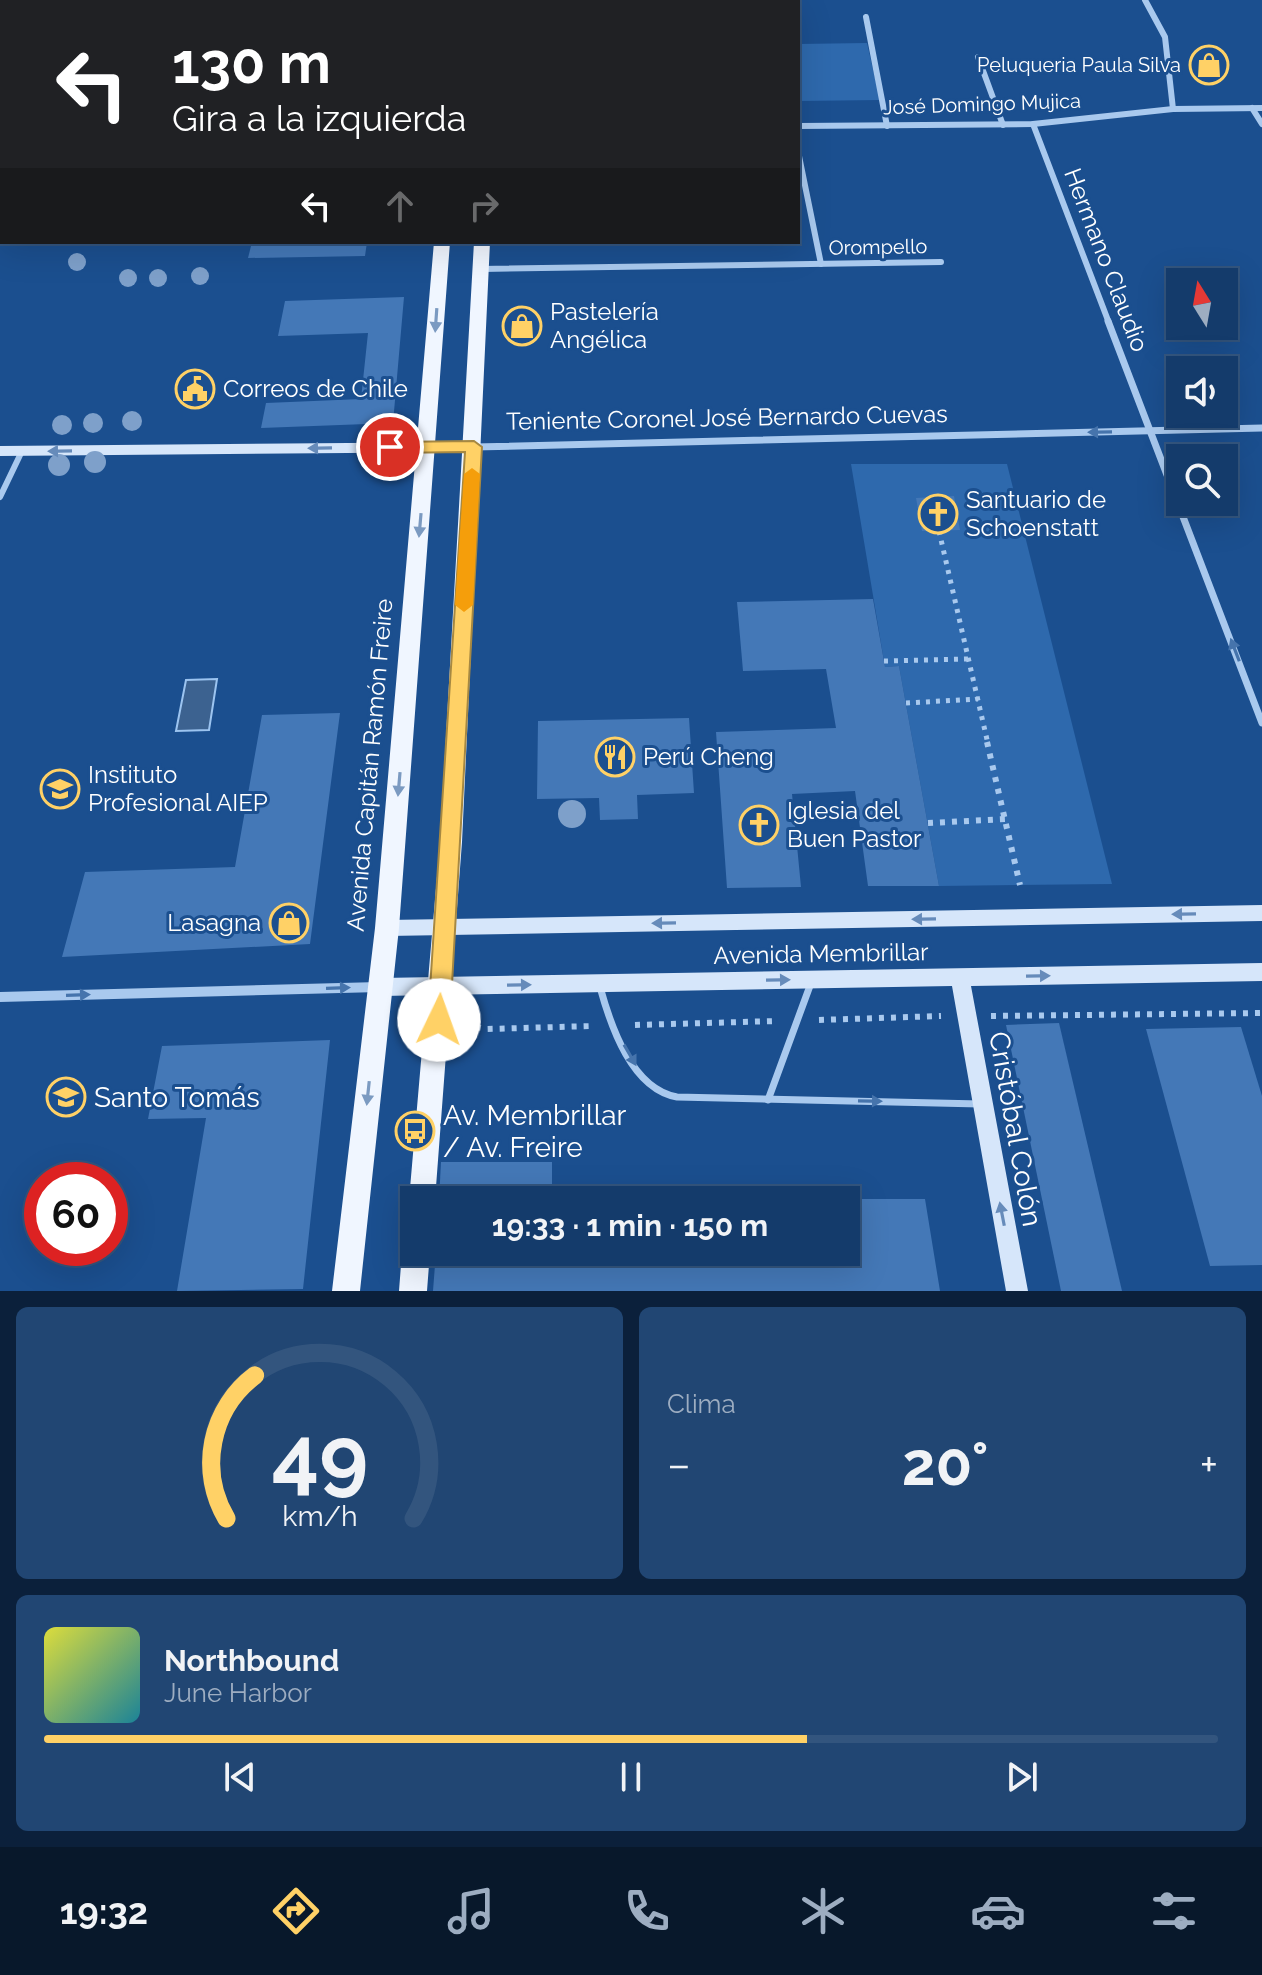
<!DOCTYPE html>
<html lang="es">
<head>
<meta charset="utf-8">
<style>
  :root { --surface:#143b6b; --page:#214673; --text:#f1f3f6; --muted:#9dadc1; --line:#33557e; --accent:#ffd166 }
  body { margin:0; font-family:Raleway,sans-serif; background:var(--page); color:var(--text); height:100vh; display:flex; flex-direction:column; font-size:30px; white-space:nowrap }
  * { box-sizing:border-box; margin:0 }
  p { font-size:26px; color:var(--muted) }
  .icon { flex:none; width:44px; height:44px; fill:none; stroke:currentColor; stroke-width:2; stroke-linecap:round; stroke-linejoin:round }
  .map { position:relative; height:1291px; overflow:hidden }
  .panel { display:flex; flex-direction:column; gap:16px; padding:16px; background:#0b203b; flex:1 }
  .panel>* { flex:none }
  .banner { position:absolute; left:0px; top:0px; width:800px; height:244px; box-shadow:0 8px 32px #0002,0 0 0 2px var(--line); background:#202124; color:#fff; overflow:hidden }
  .needle { width:52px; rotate:349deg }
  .controls { position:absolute; left:1166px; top:268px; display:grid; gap:16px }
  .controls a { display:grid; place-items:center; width:72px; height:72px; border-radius:0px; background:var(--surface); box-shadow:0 8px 32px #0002,0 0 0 2px var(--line); font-size:40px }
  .speed { position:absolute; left:24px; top:1162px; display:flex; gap:16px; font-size:40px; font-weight:700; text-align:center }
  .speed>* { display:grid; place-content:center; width:104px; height:104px; border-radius:50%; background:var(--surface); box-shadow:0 8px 32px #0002,0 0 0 2px var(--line); line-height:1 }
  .speed .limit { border:12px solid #d22; background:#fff; color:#111 }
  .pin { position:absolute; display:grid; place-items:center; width:68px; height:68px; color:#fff; margin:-34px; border:4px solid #fff; border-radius:50%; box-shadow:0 2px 8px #0007 }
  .me { position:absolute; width:88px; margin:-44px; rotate:3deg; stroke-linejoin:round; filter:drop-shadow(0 0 6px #0008) }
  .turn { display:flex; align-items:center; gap:28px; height:168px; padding:0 40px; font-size:36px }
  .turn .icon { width:104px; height:104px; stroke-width:2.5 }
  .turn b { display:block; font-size:56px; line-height:68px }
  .lanes { display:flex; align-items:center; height:76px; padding:0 40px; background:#0003; justify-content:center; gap:40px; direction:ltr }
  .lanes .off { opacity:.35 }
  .big { font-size:60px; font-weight:700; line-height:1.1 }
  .panel .card { flex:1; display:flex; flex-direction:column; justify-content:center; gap:12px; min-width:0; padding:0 28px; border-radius:12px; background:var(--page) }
  .panel .dial { align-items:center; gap:0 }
  .dial svg { height:208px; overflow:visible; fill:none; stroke:var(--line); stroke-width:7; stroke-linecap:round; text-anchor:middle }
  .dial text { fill:var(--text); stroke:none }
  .song { display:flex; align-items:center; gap:24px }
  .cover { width:96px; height:96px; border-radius:12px; background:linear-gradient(135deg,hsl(60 70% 55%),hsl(190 70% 35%)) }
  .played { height:8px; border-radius:4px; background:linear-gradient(90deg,var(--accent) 65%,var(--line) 65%) }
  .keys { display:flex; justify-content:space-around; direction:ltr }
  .heat { display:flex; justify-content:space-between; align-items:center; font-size:44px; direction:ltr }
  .panel .tiles { flex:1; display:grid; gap:16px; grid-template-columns:1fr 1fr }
  .card:last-child { grid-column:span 2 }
  .trip { position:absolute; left:400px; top:1186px; width:460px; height:80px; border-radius:0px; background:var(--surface); box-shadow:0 8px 32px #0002,0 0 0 2px var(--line); font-weight:700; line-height:80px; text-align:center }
  .tabs { display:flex; height:128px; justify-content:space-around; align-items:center; background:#08182b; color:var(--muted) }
  .tabs .icon { width:56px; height:56px }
  .tabs .active { color:var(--accent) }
  .tabs b { font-size:36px; color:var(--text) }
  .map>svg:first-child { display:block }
  .green { fill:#2e69ad }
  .water { fill:#3c6290; stroke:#9cc4f0; stroke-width:2 }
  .building { fill:#4478b7 }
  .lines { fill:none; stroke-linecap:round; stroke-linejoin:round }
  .path-far1 { stroke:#a9c9ee; stroke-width:5; stroke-dasharray:4 6; stroke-linecap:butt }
  .path { stroke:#a9c9ee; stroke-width:6; stroke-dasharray:5 7; stroke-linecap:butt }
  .lane-far1 { stroke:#a9c9ee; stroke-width:6 }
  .lane { stroke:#a9c9ee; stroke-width:7 }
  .street-far2 { stroke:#a9c9ee; stroke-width:6 }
  .street-far1 { stroke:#a9c9ee; stroke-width:7 }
  .street { stroke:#a9c9ee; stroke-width:10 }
  .secondary { fill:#d6e6fa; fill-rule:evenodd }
  .primary { fill:#f0f6ff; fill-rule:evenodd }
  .tree { fill:#7ea0ca }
  .oneway { fill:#7b9ac1 }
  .oneway2 { fill:#4674ac }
  .oneway3 { fill:#668bba }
  .route { fill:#ffd166; stroke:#a68842; stroke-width:2 }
  .slow { fill:#f59e0b }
  .labels { text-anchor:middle; stroke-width:6; stroke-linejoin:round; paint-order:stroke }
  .far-poi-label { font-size:20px; fill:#fff; stroke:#1b4f8f; text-anchor:end }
  .far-street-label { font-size:20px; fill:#fff; stroke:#1b4f8f }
  .street-label { font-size:24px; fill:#fff; stroke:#1b4f8f }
  .poi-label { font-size:24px; fill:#fff; stroke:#1b4f8f; text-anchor:start }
  .near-poi-label { font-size:28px; fill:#fff; stroke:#1b4f8f; text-anchor:start }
  .near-street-label { font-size:28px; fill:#fff; stroke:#1b4f8f }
</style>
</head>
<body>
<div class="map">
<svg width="1262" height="1291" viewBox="0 0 1262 1291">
  <rect width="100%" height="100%" fill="#1b4f8f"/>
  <g class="green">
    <path d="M867,43L880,100L798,101V44Z"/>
    <path d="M851,464H1007L1112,884L939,886L899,666L885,667Z"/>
  </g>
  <path class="water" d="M217,679L209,730L176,731L186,680Z"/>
  <g class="building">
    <path d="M252,242H367L365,256L248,258Z"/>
    <path d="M404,297L393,423L261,428L266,403L361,399L368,333L278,336L285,301Z"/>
    <path d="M954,496L960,530L922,531L916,498Z"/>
    <path d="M873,599L885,667L899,666L939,886H868L855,791L792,794L801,887L727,888L716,732L836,728L826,669L743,671L737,602Z"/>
    <path d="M340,713L310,944L62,957L85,872L235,867L262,715Z"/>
    <path d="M689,718L694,793L637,795L638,819L600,820L599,798L537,799L538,721Z"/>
    <path d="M1059,1023L1122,1291H1061L1006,1025Z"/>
    <path d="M1241,1027L1262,1096V1265L1210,1266L1146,1029Z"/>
    <path d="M330,1040L303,1289L177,1291L206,1118L148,1119L162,1046Z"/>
    <path d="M441,1162H552V1200H439Z"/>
    <path d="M846,1199H925L940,1291H433L436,1252H846Z"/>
  </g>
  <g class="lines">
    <g class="path-far1">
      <path d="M939,531L988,744"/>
      <path d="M884,661L969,659"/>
      <path d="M906,703L978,699"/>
    </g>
    <g class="path">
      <path d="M987,742L1020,885"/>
      <path d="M928,823L1006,819"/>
      <path d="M991,1016L1262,1013"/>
      <path d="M819,1020L941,1016"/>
      <path d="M464,1025L487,1029L593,1026"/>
      <path d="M635,1025L777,1021"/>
    </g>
    <path class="lane-far1" d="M0,497L22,451"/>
    <g class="lane">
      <path d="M600,987C611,1027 632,1089 677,1097L980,1104"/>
      <path d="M768,1100L811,983"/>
    </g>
    <g class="street-far2">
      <path d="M1145,0L1165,37L1173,109"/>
      <path d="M866,17L887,126"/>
      <path d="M978,57L1003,125"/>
      <path d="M1252,108L1262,124"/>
      <path d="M1033,124L1109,323"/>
      <path d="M798,126L1033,124L1173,109L1262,108"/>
      <path d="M0,147L2,143"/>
      <path d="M798,151L821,264"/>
      <path d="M482,269L941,262"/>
    </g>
    <g class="street-far1">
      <path d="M1108,321L1262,723"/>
      <path d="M474,447L1262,428"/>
    </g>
    <path class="street" d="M0,997L379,987"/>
    <g class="secondary">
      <rect x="0" y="133" width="2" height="6"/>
      <path d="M474,442L481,447L474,452L0,456V446Z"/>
      <path d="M1262,905V921L387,936L380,934L378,928L380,922L387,920Z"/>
      <path d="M1262,963V981L971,986L1028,1291H1006L952,986L381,996L374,993L371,987L374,981L381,978Z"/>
    </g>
    <g class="primary">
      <rect x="457" y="0" width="12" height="2"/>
      <rect x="487" y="0" width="12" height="2"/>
      <path d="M434,242H450L399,928L360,1291H332L375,928Z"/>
      <path d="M474,242H490L462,842L435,1200H414V1210L409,1200L440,842Z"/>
      <path d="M414,1239V1252H430L427,1291H399L402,1252L406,1242Z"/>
    </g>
  </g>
  <g class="tree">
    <circle cx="77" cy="262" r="9"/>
    <circle cx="200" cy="276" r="9"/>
    <circle cx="128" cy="278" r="9"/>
    <circle cx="158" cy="278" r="9"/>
    <circle cx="132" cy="421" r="10"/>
    <circle cx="93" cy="423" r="10"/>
    <circle cx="62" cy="425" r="10"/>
    <circle cx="95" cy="462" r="11"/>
    <circle cx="59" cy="465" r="11"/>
    <circle cx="572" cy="814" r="14"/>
  </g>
  <defs><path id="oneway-solid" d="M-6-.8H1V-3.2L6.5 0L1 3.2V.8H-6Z" transform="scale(2)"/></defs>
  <g class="oneway">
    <use href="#oneway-solid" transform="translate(436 320) rotate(94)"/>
    <use href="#oneway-solid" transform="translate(420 525) rotate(95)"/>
    <use href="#oneway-solid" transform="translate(399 784) rotate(95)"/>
    <use href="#oneway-solid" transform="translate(368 1093) rotate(96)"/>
  </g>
  <g class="oneway2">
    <use href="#oneway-solid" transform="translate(1100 432) rotate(179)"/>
    <use href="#oneway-solid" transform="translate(1235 650) rotate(-111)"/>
    <use href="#oneway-solid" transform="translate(338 988) rotate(-2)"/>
    <use href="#oneway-solid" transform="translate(78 995) rotate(-2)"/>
    <use href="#oneway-solid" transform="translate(630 1055) rotate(60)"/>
    <use href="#oneway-solid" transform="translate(870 1101) rotate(1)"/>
  </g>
  <g class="oneway3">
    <use href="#oneway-solid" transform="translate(320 448) rotate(179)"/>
    <use href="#oneway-solid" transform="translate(60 451) rotate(179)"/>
    <use href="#oneway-solid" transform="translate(1184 914) rotate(179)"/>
    <use href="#oneway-solid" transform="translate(924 919) rotate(179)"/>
    <use href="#oneway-solid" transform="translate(664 923) rotate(179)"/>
    <use href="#oneway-solid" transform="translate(1038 976) rotate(-1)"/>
    <use href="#oneway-solid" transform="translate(778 980) rotate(-1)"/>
    <use href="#oneway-solid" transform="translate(519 985) rotate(-1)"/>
    <use href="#oneway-solid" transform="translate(1002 1214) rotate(-101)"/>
  </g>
  <path class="route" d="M474,441L482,447L450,1020L447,1027L439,1031L431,1027L428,1020L465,452L390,453L382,447L390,442Z"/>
  <path class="slow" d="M472,468L480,474L473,605L464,612L455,605L464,474Z"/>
  <defs>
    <g id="shop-ring" transform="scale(2)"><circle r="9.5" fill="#1b4f8f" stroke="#ffd166" stroke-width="1.5"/><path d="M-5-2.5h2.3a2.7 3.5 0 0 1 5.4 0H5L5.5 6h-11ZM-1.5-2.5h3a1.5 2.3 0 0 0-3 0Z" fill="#ffd166"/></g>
    <g id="civic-ring" transform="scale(2)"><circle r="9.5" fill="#1b4f8f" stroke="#ffd166" stroke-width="1.5"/><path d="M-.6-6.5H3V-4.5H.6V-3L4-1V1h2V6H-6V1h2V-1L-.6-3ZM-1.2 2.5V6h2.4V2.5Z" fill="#ffd166"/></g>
    <g id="church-ring" transform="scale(2)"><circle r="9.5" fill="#1b4f8f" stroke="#ffd166" stroke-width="1.5"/><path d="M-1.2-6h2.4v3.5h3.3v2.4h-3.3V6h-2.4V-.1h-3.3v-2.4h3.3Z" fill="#ffd166"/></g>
    <g id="restaurant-ring" transform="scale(2)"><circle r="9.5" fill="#1b4f8f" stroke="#ffd166" stroke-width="1.5"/><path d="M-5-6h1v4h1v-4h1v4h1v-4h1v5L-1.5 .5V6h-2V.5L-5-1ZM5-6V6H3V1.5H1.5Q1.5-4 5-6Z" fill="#ffd166"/></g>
    <g id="university-ring" transform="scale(2)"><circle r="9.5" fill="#1b4f8f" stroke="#ffd166" stroke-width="1.5"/><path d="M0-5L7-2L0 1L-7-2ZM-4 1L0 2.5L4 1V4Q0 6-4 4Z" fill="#ffd166"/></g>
    <g id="bus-ring" transform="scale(2)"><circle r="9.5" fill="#1b4f8f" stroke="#ffd166" stroke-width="1.5"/><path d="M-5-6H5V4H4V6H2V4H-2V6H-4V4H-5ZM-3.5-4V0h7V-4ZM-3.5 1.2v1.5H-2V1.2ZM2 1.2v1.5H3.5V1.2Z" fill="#ffd166"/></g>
  </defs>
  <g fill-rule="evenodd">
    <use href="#shop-ring" x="1209" y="65"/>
    <use href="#shop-ring" x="522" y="326"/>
    <use href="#civic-ring" x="195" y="389"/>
    <use href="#church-ring" x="938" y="514"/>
    <use href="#restaurant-ring" x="615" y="757"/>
    <use href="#university-ring" x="60" y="789"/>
    <use href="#church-ring" x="759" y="825"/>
    <use href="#shop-ring" x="289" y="923"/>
    <use href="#university-ring" x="66" y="1097"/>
    <use href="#bus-ring" x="415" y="1131"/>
  </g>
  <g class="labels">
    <g class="far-poi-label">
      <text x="1181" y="72">Peluqueria Paula Silva</text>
    </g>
    <g class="far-street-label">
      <text transform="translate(982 104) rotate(-2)" y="7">José Domingo Mujica</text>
      <text transform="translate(878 247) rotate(-1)" y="7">Orompello</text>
    </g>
    <g class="street-label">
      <text transform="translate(1106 260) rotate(69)" y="8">Hermano Claudio</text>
      <text transform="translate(727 418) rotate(-1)" y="8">Teniente Coronel José Bernardo Cuevas</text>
      <text transform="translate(370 765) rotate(-85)" y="8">Avenida Capitán Ramón Freire</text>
      <text transform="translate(821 954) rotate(-1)" y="8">Avenida Membrillar</text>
    </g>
    <g class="poi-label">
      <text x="550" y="320">Pastelería<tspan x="550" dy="28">Angélica</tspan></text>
      <text x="223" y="397">Correos de Chile</text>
      <text x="966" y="508">Santuario de<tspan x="966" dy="28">Schoenstatt</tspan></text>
      <text x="643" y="765">Perú Cheng</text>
      <text x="88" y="783">Instituto<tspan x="88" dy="28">Profesional AIEP</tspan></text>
      <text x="787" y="819">Iglesia del<tspan x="787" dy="28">Buen Pastor</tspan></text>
      <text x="261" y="931" text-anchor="end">Lasagna</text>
    </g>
    <g class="near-poi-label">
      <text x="94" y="1107">Santo Tomás</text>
      <text x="443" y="1125">Av. Membrillar<tspan x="443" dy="32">/ Av. Freire</tspan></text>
    </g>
    <g class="near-street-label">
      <text transform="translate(1016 1129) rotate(80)" y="10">Cristóbal Colón</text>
    </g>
  </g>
</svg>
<div class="controls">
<a><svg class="needle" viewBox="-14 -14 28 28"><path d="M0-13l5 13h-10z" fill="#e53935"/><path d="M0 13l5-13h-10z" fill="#9dadc1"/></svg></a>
<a><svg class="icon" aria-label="sound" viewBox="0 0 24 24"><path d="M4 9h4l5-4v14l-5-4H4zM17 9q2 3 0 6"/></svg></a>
<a><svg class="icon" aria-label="search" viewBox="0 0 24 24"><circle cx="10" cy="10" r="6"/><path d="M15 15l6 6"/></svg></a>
</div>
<div class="speed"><div class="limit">60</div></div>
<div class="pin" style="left:390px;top:447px;background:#d93025"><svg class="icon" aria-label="arrive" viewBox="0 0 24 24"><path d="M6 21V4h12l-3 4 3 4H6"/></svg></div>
<svg class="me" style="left:439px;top:1020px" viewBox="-20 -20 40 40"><circle r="19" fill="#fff"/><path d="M0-13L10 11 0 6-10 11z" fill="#ffd166"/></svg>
<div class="trip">19:33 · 1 min · 150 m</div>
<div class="banner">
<div class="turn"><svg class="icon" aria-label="left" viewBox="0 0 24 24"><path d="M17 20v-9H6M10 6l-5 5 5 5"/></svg><div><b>130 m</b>Gira a la izquierda</div></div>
<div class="lanes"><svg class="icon" aria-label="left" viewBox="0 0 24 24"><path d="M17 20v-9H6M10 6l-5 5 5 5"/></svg><svg class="icon off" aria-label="ahead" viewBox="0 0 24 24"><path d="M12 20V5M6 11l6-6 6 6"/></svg><svg class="icon off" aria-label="right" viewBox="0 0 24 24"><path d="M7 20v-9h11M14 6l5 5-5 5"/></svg></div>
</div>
</div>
<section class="panel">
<div class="tiles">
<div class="card dial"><svg viewBox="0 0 100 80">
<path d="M14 69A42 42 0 1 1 86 69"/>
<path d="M14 69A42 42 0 0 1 25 14" stroke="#ffd166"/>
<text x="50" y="56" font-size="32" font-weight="700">49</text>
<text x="50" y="72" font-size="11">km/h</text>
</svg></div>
<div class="card"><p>Clima</p>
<div class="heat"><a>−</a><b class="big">20°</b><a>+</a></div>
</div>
<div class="card">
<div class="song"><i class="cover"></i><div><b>Northbound</b><p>June Harbor</p></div></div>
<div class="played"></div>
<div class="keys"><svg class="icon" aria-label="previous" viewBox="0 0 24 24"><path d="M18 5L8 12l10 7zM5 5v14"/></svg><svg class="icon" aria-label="pause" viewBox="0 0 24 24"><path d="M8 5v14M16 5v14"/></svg><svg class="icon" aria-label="next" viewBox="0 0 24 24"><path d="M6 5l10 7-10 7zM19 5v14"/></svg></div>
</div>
</div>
</section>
<nav class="tabs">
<b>19:32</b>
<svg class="icon active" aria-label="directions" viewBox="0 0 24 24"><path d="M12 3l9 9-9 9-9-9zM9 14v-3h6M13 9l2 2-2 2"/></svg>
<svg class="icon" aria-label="music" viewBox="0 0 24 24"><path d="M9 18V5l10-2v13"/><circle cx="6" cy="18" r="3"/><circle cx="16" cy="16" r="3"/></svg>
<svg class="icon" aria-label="phone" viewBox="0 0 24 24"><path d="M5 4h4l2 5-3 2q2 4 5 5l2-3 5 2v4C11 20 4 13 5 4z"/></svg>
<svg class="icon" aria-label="climate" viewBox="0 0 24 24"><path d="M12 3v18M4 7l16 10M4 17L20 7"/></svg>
<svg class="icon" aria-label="car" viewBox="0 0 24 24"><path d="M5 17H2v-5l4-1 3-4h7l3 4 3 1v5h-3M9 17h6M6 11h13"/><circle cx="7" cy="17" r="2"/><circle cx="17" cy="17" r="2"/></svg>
<svg class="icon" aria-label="filters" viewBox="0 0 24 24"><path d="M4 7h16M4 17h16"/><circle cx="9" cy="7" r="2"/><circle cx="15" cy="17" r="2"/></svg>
</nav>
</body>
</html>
